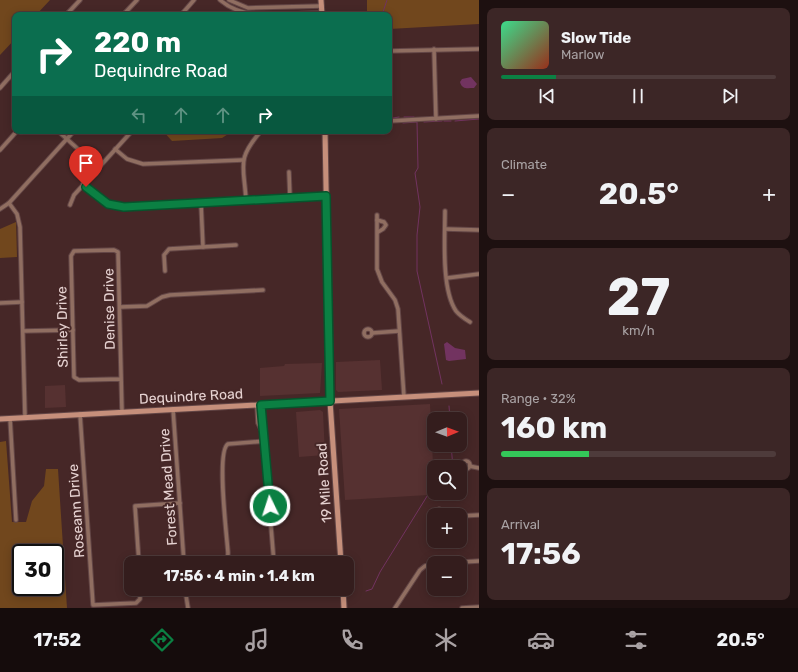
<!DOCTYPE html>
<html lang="en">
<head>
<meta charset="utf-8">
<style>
  :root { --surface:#341d1d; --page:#3c2626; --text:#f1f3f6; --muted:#a9a2a4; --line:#4e3b3b; --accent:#0b8043 }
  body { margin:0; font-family:Rubik,sans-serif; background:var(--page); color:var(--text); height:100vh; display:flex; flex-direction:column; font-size:15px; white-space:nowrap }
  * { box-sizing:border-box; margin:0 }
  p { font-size:13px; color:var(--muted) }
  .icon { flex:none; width:22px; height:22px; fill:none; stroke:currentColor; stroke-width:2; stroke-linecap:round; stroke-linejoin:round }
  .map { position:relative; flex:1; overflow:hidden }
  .panel { display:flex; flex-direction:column; gap:8px; padding:8px; background:#1d1010; width:319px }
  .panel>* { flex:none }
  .top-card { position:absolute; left:12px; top:12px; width:380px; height:122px; border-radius:8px; box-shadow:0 2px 10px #0003,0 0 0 1px var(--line); background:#0b6e4f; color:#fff; overflow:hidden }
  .needle { width:26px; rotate:89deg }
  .controls { position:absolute; left:427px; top:412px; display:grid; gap:8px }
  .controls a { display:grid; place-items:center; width:40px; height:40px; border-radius:8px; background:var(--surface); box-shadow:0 2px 10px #0003,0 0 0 1px var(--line); font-size:20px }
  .speed { position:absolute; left:12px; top:544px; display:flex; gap:8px; font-size:20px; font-weight:700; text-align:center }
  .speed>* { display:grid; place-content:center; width:52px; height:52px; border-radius:50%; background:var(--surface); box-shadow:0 2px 10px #0003,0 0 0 1px var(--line); line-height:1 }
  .speed .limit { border:2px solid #111; border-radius:6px; background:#fff; color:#111 }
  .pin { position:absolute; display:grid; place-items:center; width:34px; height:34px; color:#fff; margin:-41px -17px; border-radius:50% 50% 50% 0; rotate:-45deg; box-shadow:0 0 4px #0007 }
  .pin .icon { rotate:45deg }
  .me { position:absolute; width:44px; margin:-22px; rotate:356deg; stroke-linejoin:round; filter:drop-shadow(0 0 3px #0008) }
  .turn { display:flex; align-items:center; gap:14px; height:84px; padding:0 16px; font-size:18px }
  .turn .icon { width:52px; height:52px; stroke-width:2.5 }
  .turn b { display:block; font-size:28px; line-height:34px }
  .lanes { display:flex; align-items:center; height:38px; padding:0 16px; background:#0003; justify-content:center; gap:20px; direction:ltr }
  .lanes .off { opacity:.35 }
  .big { font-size:30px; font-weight:700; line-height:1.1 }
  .panel .widget { flex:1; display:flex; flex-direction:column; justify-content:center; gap:6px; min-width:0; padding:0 14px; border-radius:8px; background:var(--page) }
  .panel .dial { align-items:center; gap:0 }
  .dial b { font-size:52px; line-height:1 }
  .song { display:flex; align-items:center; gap:12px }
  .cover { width:48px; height:48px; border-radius:6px; background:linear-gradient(135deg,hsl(150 70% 55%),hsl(10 70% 35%)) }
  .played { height:4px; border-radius:2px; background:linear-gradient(90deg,var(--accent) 20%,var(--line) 20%) }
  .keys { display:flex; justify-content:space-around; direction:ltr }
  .heat { display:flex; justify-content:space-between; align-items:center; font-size:22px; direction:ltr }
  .charge { height:6px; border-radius:3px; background:linear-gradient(90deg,#34c759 32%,var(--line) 0) }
  .trip { position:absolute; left:124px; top:556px; width:230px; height:40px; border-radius:8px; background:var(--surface); box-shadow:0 2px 10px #0003,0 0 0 1px var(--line); font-weight:700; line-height:40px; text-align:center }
  .tab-bar { display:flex; height:64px; justify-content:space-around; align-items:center; background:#150c0c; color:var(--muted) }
  .tab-bar .icon { width:28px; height:28px }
  .tab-bar .current { color:var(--accent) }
  .tab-bar b { font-size:18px; color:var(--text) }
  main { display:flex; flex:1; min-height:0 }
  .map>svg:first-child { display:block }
  .built { fill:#563131 }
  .green { fill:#71471d; fill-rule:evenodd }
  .water { fill:#723360 }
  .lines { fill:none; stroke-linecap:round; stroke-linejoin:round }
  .stream { stroke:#723360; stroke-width:1 }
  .minor-casing { stroke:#634646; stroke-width:5.5 }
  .secondary-casing { stroke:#634646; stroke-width:7 }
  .minor { stroke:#906e61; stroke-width:3.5 }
  .secondary { stroke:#c68f7b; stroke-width:5 }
  .route-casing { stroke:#07532c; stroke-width:10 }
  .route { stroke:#0b8043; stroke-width:7 }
  .labels { text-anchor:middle; stroke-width:4; stroke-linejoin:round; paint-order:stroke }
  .street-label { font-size:14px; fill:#e6d2d1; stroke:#462727 }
</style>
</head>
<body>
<main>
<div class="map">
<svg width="479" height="608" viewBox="0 0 479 608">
  <rect width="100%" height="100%" fill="#462727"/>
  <g class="built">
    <path d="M380,360L382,390L338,392L336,390V362Z"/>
    <path d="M322,363L320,393L260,396V368L284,366L285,364Z"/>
    <path d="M65,385L66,407L45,408V386Z"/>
    <path d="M430,404L434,484L428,495L345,500L339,409Z"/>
    <path d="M320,410L323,412L325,455L299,457L296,412Z"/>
  </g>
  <g class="green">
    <path d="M0,0H50L36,15H15V39L0,55Z"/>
    <path d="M367,0H479V24L389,29V15H367Z"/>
    <path d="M163,131H233L222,138L172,141Z"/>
    <path d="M16,222L17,257L0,258V229Z"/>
    <path d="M6,441L12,522H26L32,501L44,486L46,469H58L67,608H0V442ZM21,553H55V587H21Z"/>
  </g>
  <g class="water">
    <path d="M471,77L477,84L474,88C468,88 462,90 460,82L462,79Z"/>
    <path d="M447,342L455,348L465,350L466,359L449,361L446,360L444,344Z"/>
  </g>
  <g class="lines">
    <g class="stream">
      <path d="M382,15L387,0"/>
      <path d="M404,117H414"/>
      <path d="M393,118L399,117"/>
      <path d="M444,121H451"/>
      <path d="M455,121L479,119"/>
      <path d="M424,122L442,121"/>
      <path d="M403,123L417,122L418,168L415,173L420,207L417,235V271L442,384"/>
      <path d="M449,406L450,419"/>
      <path d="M451,445L453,467"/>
      <path d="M366,591L372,589L380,572L434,485"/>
    </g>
    <g class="minor-casing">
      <g id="minor">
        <path d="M220,0C248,24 288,12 322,13"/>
        <path d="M229,0L248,8L322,6"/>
        <path d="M66,15L80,0"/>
        <path d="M123,15L137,0"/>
        <path d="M181,15L194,0"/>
        <path d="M434,49L436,119"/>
        <path d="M389,51L479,49"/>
        <path d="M0,88L15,71"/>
        <path d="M389,121L479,116"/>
        <path d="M58,131L98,167"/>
        <path d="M115,149L127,159L143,164L243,160"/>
        <path d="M0,150L17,131"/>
        <path d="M289,172L290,198"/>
        <path d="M83,184L108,204L124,207L326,196"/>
        <path d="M246,200C244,165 236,160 261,131"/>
        <path d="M9,203L17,214L20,227L25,417"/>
        <path d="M201,203L203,247"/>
        <path d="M70,205L74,195L132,131"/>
        <path d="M0,209L9,203L74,131"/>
        <path d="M445,211C445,237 441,289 456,311C460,316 465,319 470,322"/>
        <path d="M377,215V269L382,282L395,300L398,309L404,397"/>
        <path d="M377,220L384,222L386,225L383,229L378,232"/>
        <path d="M445,229L479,230"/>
        <path d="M165,271L164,255L169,249L236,245"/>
        <path d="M447,278L479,274"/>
        <path d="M0,303L22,302"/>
        <path d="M120,307L147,306L162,297L170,295L263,290"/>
        <circle cx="368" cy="333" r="4"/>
        <path d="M23,331L73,330"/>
        <path d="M372,333L399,331"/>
        <path d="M121,379L79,380L74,377L71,256L74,251L114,250L118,252L122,412"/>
        <path d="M257,405L258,423L262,431"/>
        <path d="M261,405L274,563"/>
        <path d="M173,409L184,563"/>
        <path d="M80,414L93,605L136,603L140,599V589"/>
        <path d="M10,418L16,520"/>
        <circle cx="466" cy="465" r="4"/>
        <path d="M469,466L479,468"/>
        <path d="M436,515V511L439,509L443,511V515"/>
        <path d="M460,516L479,515"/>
        <path d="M139,563L135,506L180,503"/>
        <path d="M227,563L228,553C227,536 216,451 228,444L265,441"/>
        <path d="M446,563L479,561"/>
        <path d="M185,589L188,608"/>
        <path d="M395,608L420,570L425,566L434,564"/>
        <path d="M462,608L479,607"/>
      </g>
    </g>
    <g class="secondary-casing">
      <g id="secondary">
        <path d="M321,0L322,15"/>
        <path d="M325,131L330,401L341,563"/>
        <path d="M0,419L479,393"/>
        <path d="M343,589L344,608"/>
      </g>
    </g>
    <use href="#minor" class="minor"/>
    <use href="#secondary" class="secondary"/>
  </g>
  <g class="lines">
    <g class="route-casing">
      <path id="route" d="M86,187L108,204L124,207L326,196L330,401L261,405L270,506"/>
    </g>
    <use href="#route" class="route"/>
  </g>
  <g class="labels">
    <g class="street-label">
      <text transform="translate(109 309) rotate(-91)" y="5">Denise Drive</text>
      <text transform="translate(62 327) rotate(-91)" y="5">Shirley Drive</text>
      <text transform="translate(191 396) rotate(-3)" y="5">Dequindre Road</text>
      <text transform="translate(324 483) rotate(-94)" y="5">19 Mile Road</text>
      <text transform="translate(168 487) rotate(-94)" y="5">Forest Mead Drive</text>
      <text transform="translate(76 511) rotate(-94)" y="5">Roseann Drive</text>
    </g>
  </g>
</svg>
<div class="controls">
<a><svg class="needle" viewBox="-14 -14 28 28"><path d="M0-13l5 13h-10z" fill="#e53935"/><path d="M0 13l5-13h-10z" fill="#a9a2a4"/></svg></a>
<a><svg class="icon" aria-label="search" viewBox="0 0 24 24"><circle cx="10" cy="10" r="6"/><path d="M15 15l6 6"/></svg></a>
<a>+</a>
<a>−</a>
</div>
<div class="speed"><div class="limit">30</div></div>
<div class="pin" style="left:86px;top:187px;background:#d93025"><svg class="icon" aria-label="arrive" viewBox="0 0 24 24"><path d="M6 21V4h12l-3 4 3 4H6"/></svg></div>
<svg class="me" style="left:270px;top:506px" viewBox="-20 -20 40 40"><circle r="17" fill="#0b8043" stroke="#fff" stroke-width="3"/><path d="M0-11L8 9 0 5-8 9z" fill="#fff"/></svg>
<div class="trip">17:56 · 4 min · 1.4 km</div>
<div class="top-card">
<div class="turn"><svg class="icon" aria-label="right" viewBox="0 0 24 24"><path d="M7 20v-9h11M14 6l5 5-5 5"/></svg><div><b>220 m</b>Dequindre Road</div></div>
<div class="lanes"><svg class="icon off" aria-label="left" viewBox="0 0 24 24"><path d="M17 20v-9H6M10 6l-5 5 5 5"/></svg><svg class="icon off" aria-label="ahead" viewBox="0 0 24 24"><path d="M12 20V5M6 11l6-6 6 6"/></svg><svg class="icon off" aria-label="ahead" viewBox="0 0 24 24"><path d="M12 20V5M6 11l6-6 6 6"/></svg><svg class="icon" aria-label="right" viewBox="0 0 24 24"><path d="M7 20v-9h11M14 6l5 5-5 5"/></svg></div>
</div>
</div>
<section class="panel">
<div class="widget">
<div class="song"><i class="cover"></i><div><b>Slow Tide</b><p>Marlow</p></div></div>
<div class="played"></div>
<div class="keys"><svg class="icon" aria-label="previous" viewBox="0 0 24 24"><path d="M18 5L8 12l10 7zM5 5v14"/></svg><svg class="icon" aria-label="pause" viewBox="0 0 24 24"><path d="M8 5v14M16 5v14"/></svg><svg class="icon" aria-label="next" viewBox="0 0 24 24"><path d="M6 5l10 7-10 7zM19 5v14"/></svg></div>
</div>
<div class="widget"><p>Climate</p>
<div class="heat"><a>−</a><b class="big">20.5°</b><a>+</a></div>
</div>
<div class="widget dial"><b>27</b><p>km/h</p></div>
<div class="widget"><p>Range · 32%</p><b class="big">160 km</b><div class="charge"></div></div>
<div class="widget"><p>Arrival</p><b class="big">17:56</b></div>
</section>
</main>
<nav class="tab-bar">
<b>17:52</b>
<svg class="icon current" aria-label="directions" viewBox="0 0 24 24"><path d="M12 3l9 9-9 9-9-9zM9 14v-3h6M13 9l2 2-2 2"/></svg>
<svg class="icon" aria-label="music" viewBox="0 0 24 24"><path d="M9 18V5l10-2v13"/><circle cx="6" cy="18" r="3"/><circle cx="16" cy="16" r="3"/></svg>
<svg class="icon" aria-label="phone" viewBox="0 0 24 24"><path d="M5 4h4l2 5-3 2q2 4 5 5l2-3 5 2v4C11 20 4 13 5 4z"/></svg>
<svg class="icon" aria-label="climate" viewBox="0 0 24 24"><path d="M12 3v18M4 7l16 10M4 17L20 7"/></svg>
<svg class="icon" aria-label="car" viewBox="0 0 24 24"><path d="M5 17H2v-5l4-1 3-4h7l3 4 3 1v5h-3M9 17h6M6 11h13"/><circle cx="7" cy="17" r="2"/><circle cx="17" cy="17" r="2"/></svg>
<svg class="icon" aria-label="filters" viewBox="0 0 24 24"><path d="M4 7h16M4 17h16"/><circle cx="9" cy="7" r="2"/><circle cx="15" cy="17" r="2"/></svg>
<b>20.5°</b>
</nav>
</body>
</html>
